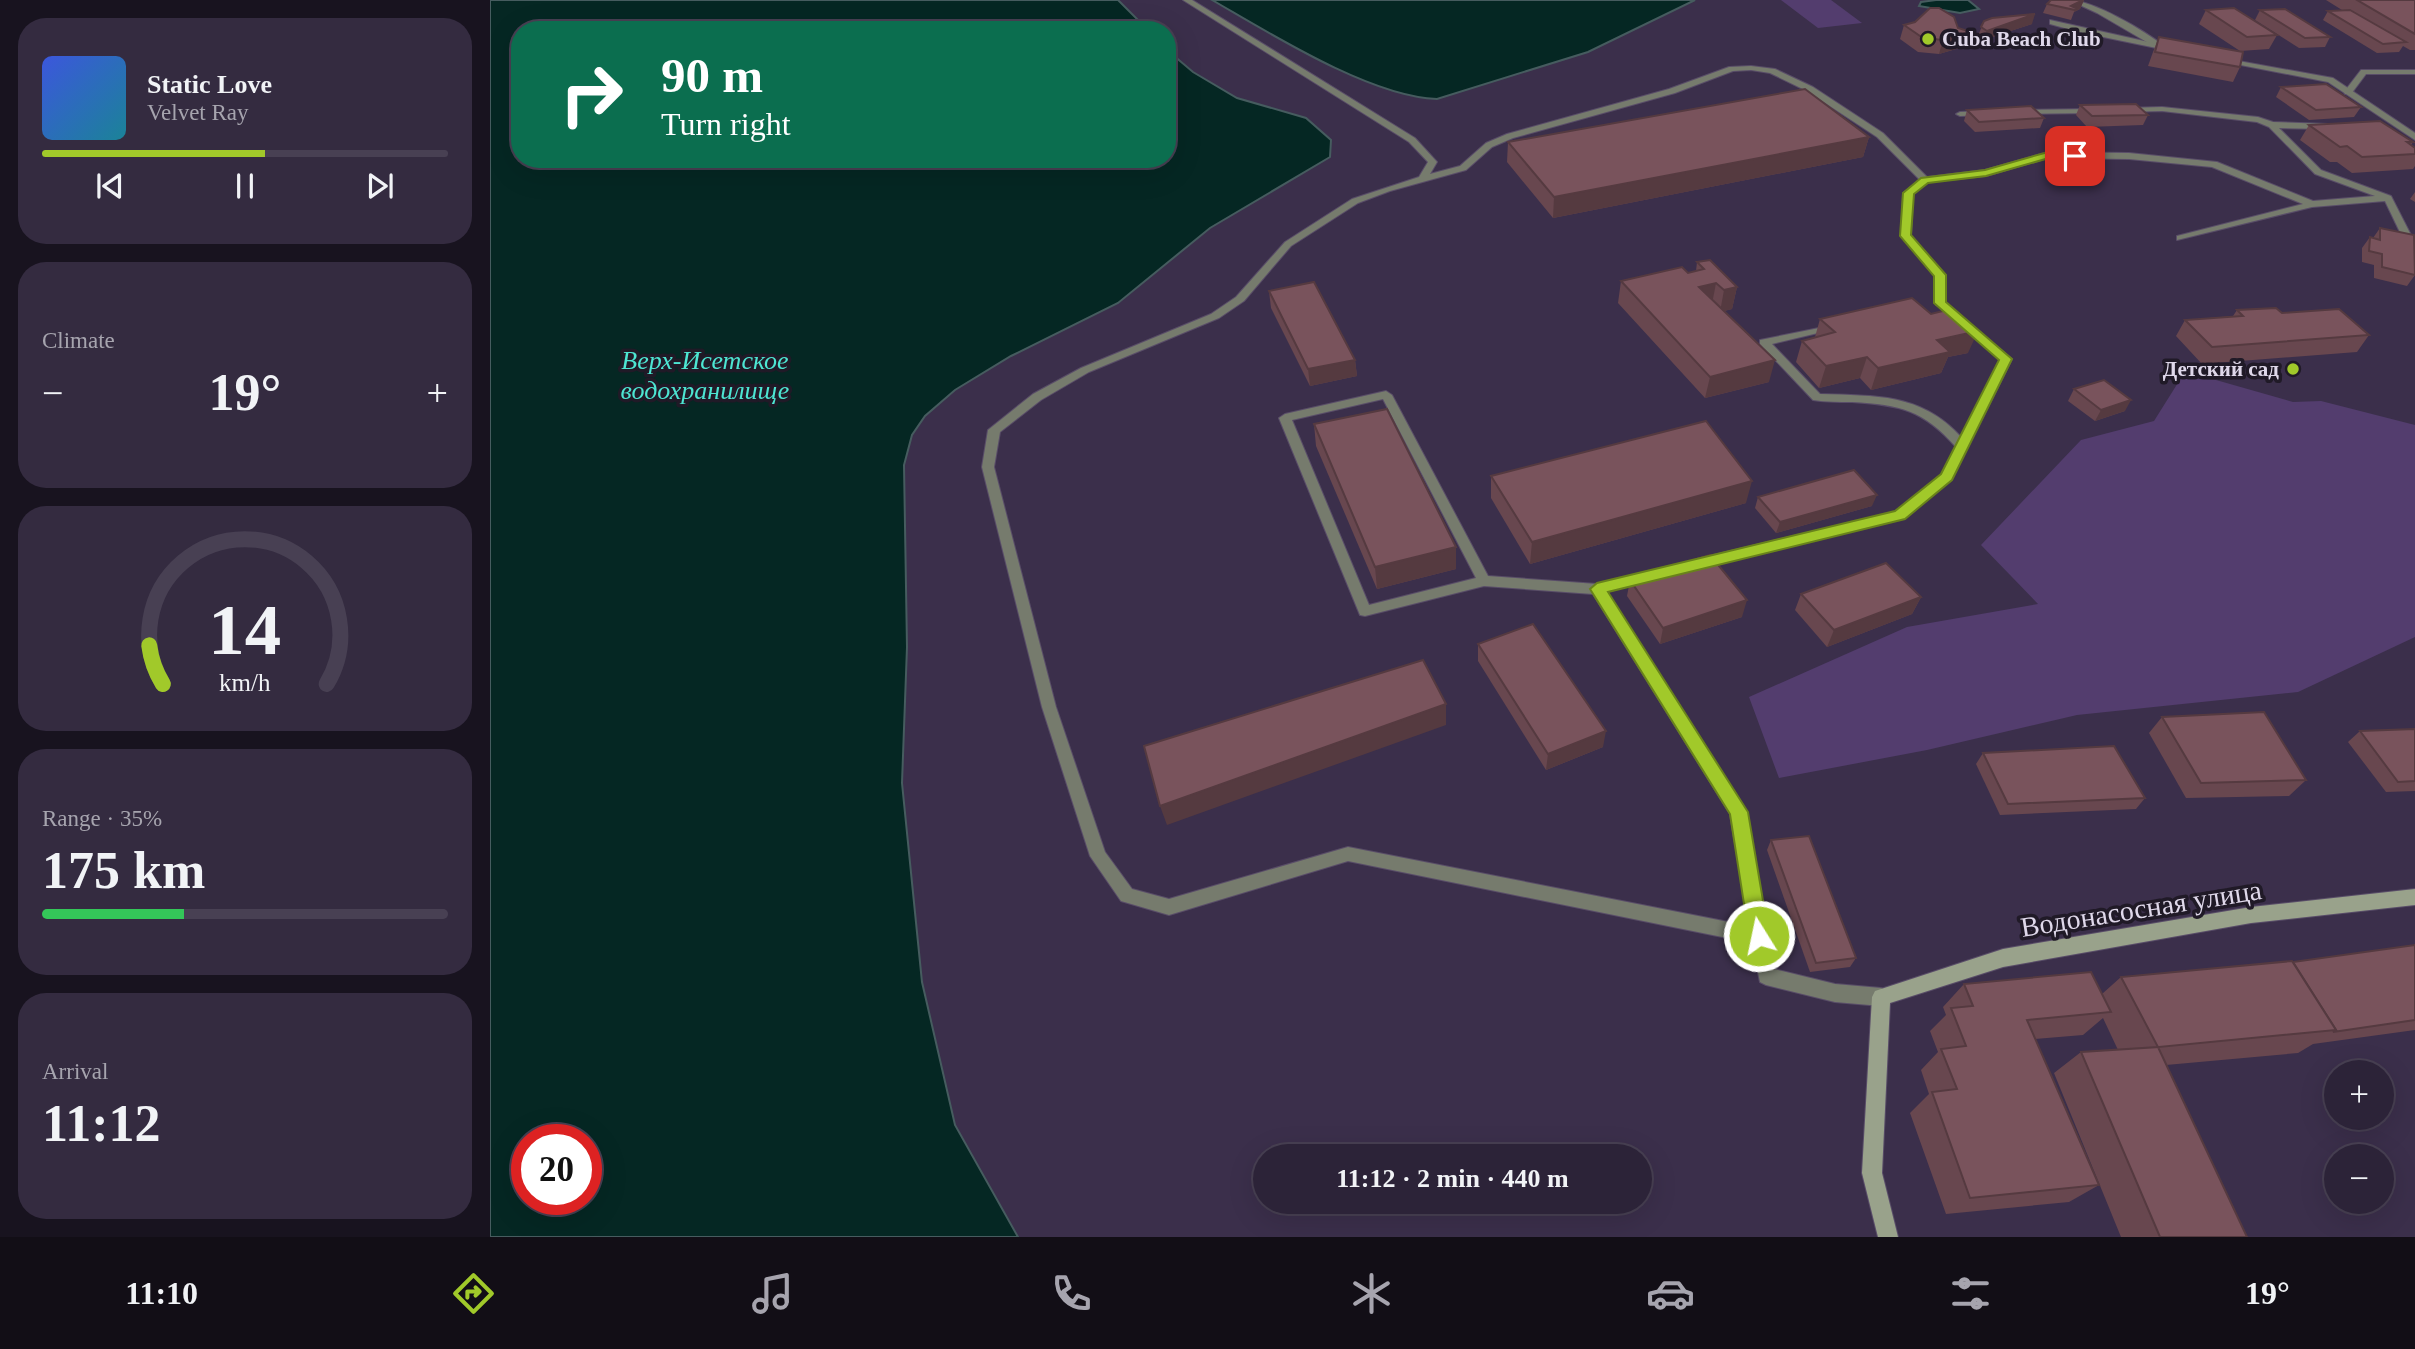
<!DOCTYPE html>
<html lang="en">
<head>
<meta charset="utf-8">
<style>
  :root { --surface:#2c2338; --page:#342b40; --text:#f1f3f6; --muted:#a6a4ae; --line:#484053; --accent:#a1c92a }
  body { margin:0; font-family:"Times New Roman",serif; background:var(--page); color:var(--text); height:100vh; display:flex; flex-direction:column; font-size:26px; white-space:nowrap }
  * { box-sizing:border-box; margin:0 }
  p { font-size:23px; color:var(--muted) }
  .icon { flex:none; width:38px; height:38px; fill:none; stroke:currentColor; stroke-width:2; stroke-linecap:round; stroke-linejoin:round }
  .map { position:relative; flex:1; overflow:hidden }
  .side { display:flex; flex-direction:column; gap:18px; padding:18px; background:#18131f; width:490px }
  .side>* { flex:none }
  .top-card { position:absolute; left:21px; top:21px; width:665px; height:147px; border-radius:28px; box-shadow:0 7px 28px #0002,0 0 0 2px var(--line); background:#0b6e4f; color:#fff; overflow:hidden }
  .buttons { position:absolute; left:1834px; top:1060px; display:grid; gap:14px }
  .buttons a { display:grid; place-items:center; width:70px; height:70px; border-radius:50%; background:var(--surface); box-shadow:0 7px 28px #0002,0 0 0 2px var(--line); font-size:35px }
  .speed { position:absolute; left:21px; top:1124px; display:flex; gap:14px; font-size:35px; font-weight:700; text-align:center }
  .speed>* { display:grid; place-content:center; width:91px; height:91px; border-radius:50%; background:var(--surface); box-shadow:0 7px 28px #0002,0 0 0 2px var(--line); line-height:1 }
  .speed .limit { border:10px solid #d22; background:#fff; color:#111 }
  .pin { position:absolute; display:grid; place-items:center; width:60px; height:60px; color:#fff; margin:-30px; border-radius:14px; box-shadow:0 4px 10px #0006 }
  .me { position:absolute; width:77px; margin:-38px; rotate:350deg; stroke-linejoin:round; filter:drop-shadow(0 0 5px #0008) }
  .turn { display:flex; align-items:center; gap:24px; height:147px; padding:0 35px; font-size:32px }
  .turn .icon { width:91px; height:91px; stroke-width:2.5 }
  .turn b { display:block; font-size:49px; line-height:60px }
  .big { font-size:52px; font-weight:800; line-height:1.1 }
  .side .card { flex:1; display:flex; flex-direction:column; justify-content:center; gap:10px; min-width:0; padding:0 24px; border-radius:28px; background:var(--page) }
  .side .dial { align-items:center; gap:0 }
  .dial svg { height:182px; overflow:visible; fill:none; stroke:var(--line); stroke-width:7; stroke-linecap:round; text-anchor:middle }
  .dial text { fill:var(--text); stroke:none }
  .song { display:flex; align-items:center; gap:21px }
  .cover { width:84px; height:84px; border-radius:10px; background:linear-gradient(135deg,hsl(230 70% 55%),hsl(190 70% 35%)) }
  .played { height:7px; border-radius:4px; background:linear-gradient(90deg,var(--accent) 55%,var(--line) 55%) }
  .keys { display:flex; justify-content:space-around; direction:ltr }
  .heat { display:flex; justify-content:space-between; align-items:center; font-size:38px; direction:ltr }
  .charge { height:10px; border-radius:5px; background:linear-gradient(90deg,#34c759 35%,var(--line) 0) }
  .trip { position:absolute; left:763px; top:1144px; width:399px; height:70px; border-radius:35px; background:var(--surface); box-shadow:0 7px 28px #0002,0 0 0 2px var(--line); font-weight:800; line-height:70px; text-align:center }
  .menu { display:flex; height:112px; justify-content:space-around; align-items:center; background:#120e16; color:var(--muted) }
  .menu .icon { width:49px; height:49px }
  .menu .current { color:var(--accent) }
  .menu b { font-size:32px; color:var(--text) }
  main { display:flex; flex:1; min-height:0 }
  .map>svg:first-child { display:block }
  .green { fill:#533d6e }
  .water { fill:#052723; stroke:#465c5f; stroke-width:2; fill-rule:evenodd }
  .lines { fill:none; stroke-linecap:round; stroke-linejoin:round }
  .lane-casing { stroke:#594d68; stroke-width:2 }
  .street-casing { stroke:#594d68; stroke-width:2 }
  .secondary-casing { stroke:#594d68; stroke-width:2 }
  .lane { fill:#767b6d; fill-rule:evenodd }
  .street { fill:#767b6d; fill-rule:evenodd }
  .secondary { fill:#99a28b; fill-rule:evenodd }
  .wall { fill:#68474f }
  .shaded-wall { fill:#553a40 }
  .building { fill:#79535c; stroke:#553a40; stroke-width:2 }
  .route { fill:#a1c92a; stroke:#69831b; stroke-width:2 }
  .poi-dot { fill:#a1c92a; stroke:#201a27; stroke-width:2.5 }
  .labels { text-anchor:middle; stroke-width:7; stroke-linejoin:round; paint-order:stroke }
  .far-poi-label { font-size:21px; font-weight:bold; fill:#dfd8ea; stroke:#201a27; text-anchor:start }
  .water-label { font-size:26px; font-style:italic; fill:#4de5d2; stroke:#201a27 }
  .near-street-label { font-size:28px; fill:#dfd8ea; stroke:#201a27 }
</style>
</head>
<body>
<main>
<section class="side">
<div class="card">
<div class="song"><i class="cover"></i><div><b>Static Love</b><p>Velvet Ray</p></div></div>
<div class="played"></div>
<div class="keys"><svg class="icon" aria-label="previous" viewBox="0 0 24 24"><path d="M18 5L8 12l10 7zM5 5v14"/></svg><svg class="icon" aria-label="pause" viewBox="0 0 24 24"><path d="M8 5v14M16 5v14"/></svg><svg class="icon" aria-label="next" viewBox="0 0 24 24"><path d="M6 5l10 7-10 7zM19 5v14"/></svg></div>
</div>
<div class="card"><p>Climate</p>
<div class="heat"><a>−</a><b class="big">19°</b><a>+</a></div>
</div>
<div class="card dial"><svg viewBox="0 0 100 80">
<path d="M14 69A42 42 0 1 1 86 69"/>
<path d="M14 69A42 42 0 0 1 8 52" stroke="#a1c92a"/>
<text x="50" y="56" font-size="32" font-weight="700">14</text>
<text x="50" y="72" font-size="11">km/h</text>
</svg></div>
<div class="card"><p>Range · 35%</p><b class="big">175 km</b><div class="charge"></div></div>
<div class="card"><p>Arrival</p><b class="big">11:12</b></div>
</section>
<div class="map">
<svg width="1925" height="1237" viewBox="0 0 1925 1237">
  <rect width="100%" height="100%" fill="#3b2f4b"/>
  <g class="green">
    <path d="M1291,0H1341L1372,23L1328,28Z"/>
    <path d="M1691,378L1726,380L1803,402L1831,401L1925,425V637L1808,692L1587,715L1437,750L1289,778L1259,697L1417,627L1548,604L1491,545L1591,440L1664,421Z"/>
  </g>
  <g class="water">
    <path d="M0,0H628L658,30H30V159H677V50L703,72L747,98L816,118L841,140L840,157L720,228L628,303L521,356L465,390L435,416L422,435L414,465L417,647L412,783L432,982L465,1125L528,1237H0ZM96,1139V1199H37V1139Z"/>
    <path d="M722,0H1205L1098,52L947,99C881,97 781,34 722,0Z"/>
    <path d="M1446,0H1478L1489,9L1470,13L1429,6L1431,2Z"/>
  </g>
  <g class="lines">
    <g class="lane-casing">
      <g id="lane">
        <path d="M693,0H702L925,138L947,162L940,174L970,166L996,143L1017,134L1179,89L1239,67L1261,66L1285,69L1323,87L1393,133L1437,177L1495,170L1558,152L1639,153L1727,162L1823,201L1885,196L1825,174L1779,127L1767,122L1672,111L1634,112L1630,110L1634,108L1672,107L1768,117L1783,122L1838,124V128L1835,129L1789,128L1831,170L1901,196L1925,243V256L1920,253L1895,201L1822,207L1687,240V236L1813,204L1722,167L1639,159L1558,158L1496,176L1438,182L1423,194L1421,236L1455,275V303L1450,306L1446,305L1445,275L1411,236L1413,193L1430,180L1387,137L1317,91L1280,73L1261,70L1243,71L1185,93L1023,138L1002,147L976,170L900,191L868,203L801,246L754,301L729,318L599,372L551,400L510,432L504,467L566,707L615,852L642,889L679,899L858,847L1259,926L1240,814L1103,594L994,586L875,616L870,615L789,418L795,414L896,391L902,395L998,576L1107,584L1157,572L1162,574L1164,577L1162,580L1116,592L1256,812L1284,969L1345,984L1391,988L1397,991L1400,997L1397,1003L1391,1006L1345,1002L1276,985L1270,982L1262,943L858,861L679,915L631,901L600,856L552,707L492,467L498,430L543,394L591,368L721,314L746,297L795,242L862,199L929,177L938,162L919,142ZM893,399L986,578L879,605L802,420Z"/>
        <path d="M1579,0C1603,0 1655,31 1674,46L1667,48L1607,13Z"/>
        <path d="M1871,70H1925V74H1876L1861,94H1855L1854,92Z"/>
        <path d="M1604,109H1607V113L1529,114L1525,112L1529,110Z"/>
        <path d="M1495,111H1498V115L1470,116L1466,114L1470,112Z"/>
        <path d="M1474,320L1522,359L1461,480L1414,518L1207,569L1202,567L1200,564L1207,559L1405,512L1452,475L1466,447C1433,410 1411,405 1362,402C1349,402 1336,402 1323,400L1270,344V340L1349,324V328L1282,344L1330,394C1386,396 1431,393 1471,437L1510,360L1470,325L1469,323Z"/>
      </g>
    </g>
    <g class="street-casing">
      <g id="street">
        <path d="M1560,20L1681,47L1685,49L1681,51L1589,32L1560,24Z"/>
        <path d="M1732,58L1843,78L1925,133V140L1838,82L1735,62H1732Z"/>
      </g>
    </g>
    <g class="secondary-casing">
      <path id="secondary" d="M1925,889V905L1761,923L1513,967L1400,1003L1392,1173L1408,1237H1388L1372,1173L1382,997L1385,991L1513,949L1761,907Z"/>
    </g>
    <use href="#lane" class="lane"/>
    <use href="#street" class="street"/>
    <use href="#secondary" class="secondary"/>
  </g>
  <g class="wall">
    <path d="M1594,0L1590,9L1584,12L1581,20L1553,13L1557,4Z"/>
    <path d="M1836,0H1925V50H1920L1913,46L1909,52L1887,53L1833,20L1838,11L1852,10Z"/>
    <path d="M1716,10L1787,35L1779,49L1750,51L1709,24Z"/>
    <path d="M1770,10L1840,37L1835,47L1809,48L1765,20Z"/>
    <path d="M1494,21L1542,24L1493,40L1488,36Z"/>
    <path d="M1414,25L1476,46L1449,54L1428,52L1410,39Z"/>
    <path d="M1669,37L1750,67L1743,82L1658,66L1663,52Z"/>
    <path d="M1791,87L1871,107L1864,117L1819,120L1786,97Z"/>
    <path d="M1590,105L1658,115L1653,125L1597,127L1586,115Z"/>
    <path d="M1477,110L1554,118L1550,128L1485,132L1474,121Z"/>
    <path d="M1819,125L1923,142L1921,145L1925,148V166L1923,169L1862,173L1847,162H1840L1810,140Z"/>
    <path d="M1379,137L1373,157L1063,218L1017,162L1018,142Z"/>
    <path d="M1925,192V202L1920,199Z"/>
    <path d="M1890,228L1925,275L1917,286L1884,278V265L1872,262V248L1880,237L1883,238Z"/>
    <path d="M1207,262L1247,287L1242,309L1234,311L1279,382L1215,398L1128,303L1131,281L1198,273L1206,271Z"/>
    <path d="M779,291L865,360L867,376L820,386L781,308Z"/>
    <path d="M1747,310L1792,313L1879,335L1867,352L1712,364L1686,336L1695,320L1743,316Z"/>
    <path d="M1330,319L1478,353L1458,357L1451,373L1381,390L1370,378L1329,388L1306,362L1312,341L1325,337Z"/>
    <path d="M1584,389L1635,411L1605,421L1578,401Z"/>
    <path d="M824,424L966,547V569L887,589L826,446Z"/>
    <path d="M1001,476L1256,503L1040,564L1001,498Z"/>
    <path d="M1268,497L1382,506L1286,533L1265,508Z"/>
    <path d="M1140,580L1252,617L1170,644L1137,596Z"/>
    <path d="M1311,594L1431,597L1422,614L1337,647L1305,610Z"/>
    <path d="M988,644L1113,747L1056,770L988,661Z"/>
    <path d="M1672,717L1816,780L1799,796L1696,798L1659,733Z"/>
    <path d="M1925,729V791L1896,792L1858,742L1870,731Z"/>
    <path d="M1493,753L1655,798L1646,809L1510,815L1486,764Z"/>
    <path d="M1281,840L1366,958L1360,967L1320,972L1277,850Z"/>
    <path d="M1925,945V1030L1823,1044L1808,1053L1676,1065L1757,1237H1631L1564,1073L1591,1052L1628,1050L1613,1018L1593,1035L1545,1039L1609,1185L1579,1202L1456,1214L1420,1113L1439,1094L1431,1070L1448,1052L1440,1031L1456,1015L1453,1007L1474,984L1612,994L1631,977L1803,962Z"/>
  </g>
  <g class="shaded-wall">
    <path d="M1594,0L1590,9L1584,12L1585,10L1581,6Z"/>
    <path d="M1545,14L1542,24L1493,40L1497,31Z"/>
    <path d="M1481,32L1476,46L1449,54L1453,40Z"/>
    <path d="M1379,137L1373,157L1063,218L1064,197Z"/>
    <path d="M1226,283L1222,304L1209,287Z"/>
    <path d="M1247,287L1242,309L1230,312L1234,290Z"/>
    <path d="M1488,331L1478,353L1458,357L1451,373L1381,390L1388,368L1447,340Z"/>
    <path d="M1377,357L1370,378L1329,388L1336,366Z"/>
    <path d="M865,360L867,376L820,386L818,369Z"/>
    <path d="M1285,360L1279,382L1215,398L1220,377Z"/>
    <path d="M1641,400L1635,411L1605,421L1611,410Z"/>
    <path d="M1262,481L1256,503L1040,564L1042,542Z"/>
    <path d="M1387,495L1382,506L1286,533L1290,522Z"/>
    <path d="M966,547V569L887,589L885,567Z"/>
    <path d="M1431,597L1422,614L1337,647L1344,630Z"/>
    <path d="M1257,600L1252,617L1170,644L1173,628Z"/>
    <path d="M956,704V725L677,825L670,806Z"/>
    <path d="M1116,731L1113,747L1056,770L1058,754Z"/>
  </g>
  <g class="building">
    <path d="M1561,0H1593L1581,6L1586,8L1585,10L1557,4Z"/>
    <path d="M1867,0H1925V34Z"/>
    <path d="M1440,8H1449L1464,17L1468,28L1481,32L1453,40L1433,38L1414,25L1425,22Z"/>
    <path d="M1744,8L1787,35L1757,37L1716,10Z"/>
    <path d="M1795,9L1840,37L1815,38L1770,10Z"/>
    <path d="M1860,10L1916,42L1893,44L1838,11Z"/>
    <path d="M1545,14L1497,31L1491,27L1494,21L1502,18Z"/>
    <path d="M1669,37L1753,52L1750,67L1665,52Z"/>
    <path d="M1836,84L1871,107L1826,110L1791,87Z"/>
    <path d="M1315,89L1379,137L1064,197L1018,142Z"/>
    <path d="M1646,104L1658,115L1602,116L1590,105Z"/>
    <path d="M1541,106L1554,118L1489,122L1477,110Z"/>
    <path d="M1890,121L1923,142H1917L1925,148V154L1872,157L1857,146L1850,147L1819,125Z"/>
    <path d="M1890,228L1924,235L1925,275L1892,267V254L1879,251L1880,237L1890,240Z"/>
    <path d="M1220,260L1247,287L1234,290L1226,283L1209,287L1285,360L1220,377L1131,281L1192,267L1198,273L1214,269L1207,262Z"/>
    <path d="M824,282L865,360L818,369L779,291Z"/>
    <path d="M1422,298L1441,314L1461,309L1488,331L1447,340L1460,352L1388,368L1377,357L1336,366L1312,341L1345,332L1330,319Z"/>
    <path d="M1786,308L1792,313L1849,309L1879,335L1722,347L1695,320L1753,316L1747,310Z"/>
    <path d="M1614,380L1641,400L1611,410L1584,389Z"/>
    <path d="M897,409L966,547L885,567L824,424Z"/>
    <path d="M1216,421L1262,481L1042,542L1001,476Z"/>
    <path d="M1364,470L1387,495L1290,522L1268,497Z"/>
    <path d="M1220,555L1257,600L1173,628L1140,580Z"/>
    <path d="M1396,563L1431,597L1344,630L1311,594Z"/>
    <path d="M1043,624L1116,731L1058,754L988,644Z"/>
    <path d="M933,660L956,704L670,806L654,746Z"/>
    <path d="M1774,712L1816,780L1711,783L1672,717Z"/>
    <path d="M1925,729V781L1908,782L1870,731Z"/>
    <path d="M1624,746L1655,798L1518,804L1493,753Z"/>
    <path d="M1319,836L1366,958L1326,963L1281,840Z"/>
    <path d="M1925,945V1020L1843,1032L1846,1030L1803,962Z"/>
    <path d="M1802,961L1846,1030L1668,1047L1757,1237H1670L1591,1052L1668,1047L1631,977Z"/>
    <path d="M1601,972L1621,1012L1537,1020L1609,1185L1480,1198L1442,1092L1467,1089L1451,1049L1476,1046L1461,1008L1483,1006L1474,984Z"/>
  </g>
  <path class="route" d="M1558,152L1585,153L1590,156L1585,159L1559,158L1496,176L1438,183L1424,194L1421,235L1456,275V302L1522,359L1462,480L1415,519L1118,592L1258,812L1279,936L1276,943L1269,945L1262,943L1259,936L1240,814L1100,589L1107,583L1405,511L1451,474L1509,360L1444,303V276L1410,236L1413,193L1431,178L1495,170Z"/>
  <g class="poi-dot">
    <circle cx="1438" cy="39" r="7"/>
    <circle cx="1803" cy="369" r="7"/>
  </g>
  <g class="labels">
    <g class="far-poi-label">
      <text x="1452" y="46">Cuba Beach Club</text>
      <text x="1789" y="376" text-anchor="end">Детский сад</text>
    </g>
    <g class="water-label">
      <text x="215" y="369">Верх-Исетское<tspan x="215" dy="30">водохранилище</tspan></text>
    </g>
    <g class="near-street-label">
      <text transform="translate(1651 908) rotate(-9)" y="10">Водонасосная улица</text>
    </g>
  </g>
</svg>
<div class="buttons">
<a>+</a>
<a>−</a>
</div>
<div class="speed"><div class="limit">20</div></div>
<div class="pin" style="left:1585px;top:156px;background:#d93025"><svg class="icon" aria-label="arrive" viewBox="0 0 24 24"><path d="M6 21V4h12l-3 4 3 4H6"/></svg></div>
<svg class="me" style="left:1269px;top:936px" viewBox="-20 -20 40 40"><circle r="17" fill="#a1c92a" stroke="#fff" stroke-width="3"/><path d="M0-11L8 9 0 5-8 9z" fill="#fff"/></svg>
<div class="trip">11:12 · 2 min · 440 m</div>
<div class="top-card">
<div class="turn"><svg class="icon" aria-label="right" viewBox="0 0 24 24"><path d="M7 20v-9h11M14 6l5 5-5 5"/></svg><div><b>90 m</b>Turn right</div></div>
</div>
</div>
</main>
<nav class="menu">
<b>11:10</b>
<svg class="icon current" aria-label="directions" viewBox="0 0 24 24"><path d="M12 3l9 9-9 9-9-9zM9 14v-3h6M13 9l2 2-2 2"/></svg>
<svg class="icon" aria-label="music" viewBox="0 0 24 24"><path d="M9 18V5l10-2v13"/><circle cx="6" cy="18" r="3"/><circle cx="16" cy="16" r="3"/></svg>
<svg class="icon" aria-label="phone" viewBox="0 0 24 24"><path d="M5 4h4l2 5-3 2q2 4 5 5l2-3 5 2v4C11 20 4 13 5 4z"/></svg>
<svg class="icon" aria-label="climate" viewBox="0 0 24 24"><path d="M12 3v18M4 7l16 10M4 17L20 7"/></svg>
<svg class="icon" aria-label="car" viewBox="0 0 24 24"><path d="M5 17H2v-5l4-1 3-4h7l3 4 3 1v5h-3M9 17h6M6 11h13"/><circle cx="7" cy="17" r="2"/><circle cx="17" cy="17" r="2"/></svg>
<svg class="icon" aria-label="filters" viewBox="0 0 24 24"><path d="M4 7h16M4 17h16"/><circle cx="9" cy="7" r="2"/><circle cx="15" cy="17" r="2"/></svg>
<b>19°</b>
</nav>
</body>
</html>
